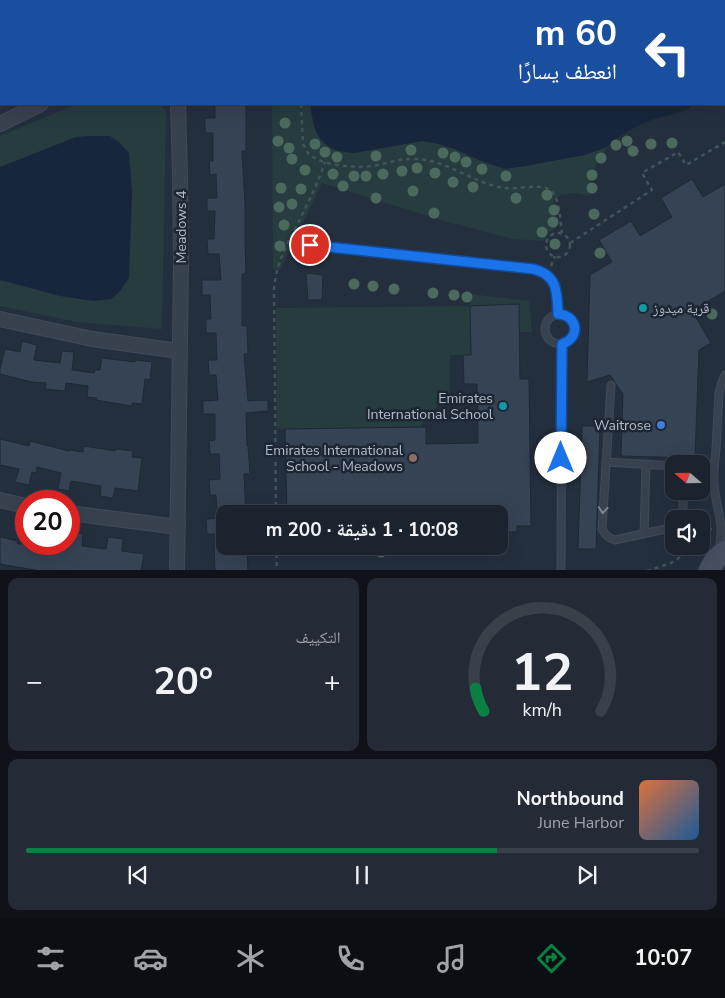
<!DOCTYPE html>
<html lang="ar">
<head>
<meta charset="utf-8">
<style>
  :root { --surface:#1b232e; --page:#242b36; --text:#f1f3f6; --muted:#a0a4aa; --line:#39404a; --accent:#0b8043 }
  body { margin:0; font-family:"Nunito Sans","Noto Naskh Arabic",sans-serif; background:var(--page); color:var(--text); direction:rtl; height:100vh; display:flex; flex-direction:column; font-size:19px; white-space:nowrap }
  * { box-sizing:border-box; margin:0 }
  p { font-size:16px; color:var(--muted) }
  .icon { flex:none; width:28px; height:28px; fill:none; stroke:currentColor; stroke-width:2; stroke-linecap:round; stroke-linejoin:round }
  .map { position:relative; height:570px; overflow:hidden; direction:ltr }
  .drawer { display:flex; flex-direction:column; gap:8px; padding:8px; background:#0f1319; flex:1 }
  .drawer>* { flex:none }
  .hud { position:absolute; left:0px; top:0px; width:725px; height:105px; box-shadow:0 5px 20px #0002,0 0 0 1px var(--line); direction:rtl; background:#1a4fa0; color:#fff; overflow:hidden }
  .needle { width:32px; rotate:290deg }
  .tools { position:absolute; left:665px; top:455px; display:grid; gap:10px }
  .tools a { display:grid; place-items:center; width:45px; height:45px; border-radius:10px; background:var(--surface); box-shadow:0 5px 20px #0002,0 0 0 1px var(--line); font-size:25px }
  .speed { position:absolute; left:15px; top:490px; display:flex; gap:10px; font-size:25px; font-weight:700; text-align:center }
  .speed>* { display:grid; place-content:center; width:65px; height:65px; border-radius:50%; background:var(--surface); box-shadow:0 5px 20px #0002,0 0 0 1px var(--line); line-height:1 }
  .speed .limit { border:8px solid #d22; background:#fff; color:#111 }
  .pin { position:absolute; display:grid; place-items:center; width:42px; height:42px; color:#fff; margin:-21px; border:2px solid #fff; border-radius:50%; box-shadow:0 1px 5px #0007 }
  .me { position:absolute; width:55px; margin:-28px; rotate:0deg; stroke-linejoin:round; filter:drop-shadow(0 0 4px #0008) }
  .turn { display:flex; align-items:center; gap:18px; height:105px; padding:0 25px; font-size:22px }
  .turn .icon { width:65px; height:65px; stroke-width:2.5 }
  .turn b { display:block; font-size:35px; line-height:42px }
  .big { font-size:38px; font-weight:700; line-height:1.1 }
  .drawer .card { flex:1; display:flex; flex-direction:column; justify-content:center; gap:8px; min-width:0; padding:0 18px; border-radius:10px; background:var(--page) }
  .drawer .dial { align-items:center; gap:0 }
  .dial svg { height:130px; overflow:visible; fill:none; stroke:var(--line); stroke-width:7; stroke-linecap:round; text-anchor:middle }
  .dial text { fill:var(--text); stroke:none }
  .song { display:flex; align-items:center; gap:15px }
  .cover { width:60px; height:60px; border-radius:8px; background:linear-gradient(135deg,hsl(20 70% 55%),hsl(210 70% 35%)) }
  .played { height:5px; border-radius:2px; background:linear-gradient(90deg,var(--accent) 70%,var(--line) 70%) }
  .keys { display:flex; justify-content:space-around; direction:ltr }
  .heat { display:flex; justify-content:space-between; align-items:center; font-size:28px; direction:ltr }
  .drawer .tiles { flex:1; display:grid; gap:8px; grid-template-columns:1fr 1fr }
  .card:last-child { grid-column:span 2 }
  .trip { position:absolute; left:216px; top:505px; width:292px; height:50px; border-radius:10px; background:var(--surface); box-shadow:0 5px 20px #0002,0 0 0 1px var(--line); font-weight:700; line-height:50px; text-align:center; direction:rtl }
  .dock { display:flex; height:80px; justify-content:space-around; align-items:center; background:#0b0e12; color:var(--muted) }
  .dock .icon { width:35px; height:35px }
  .dock .selected { color:var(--accent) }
  .dock b { font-size:22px; color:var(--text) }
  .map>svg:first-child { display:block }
  .green { fill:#263c3f }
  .water { fill:#17263c }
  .building { fill:#364354; stroke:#1f2835 }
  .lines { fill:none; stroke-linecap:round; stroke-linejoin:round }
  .lane-casing { stroke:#414a57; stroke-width:9 }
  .street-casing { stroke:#414a57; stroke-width:16 }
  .secondary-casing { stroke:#414a57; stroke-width:22 }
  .path { stroke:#3f5557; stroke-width:2.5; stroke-dasharray:4 4; stroke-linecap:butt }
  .lane { stroke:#38414e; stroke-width:7 }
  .street { stroke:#38414e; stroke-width:14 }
  .secondary { stroke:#465061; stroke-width:20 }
  .tree { fill:#4b6a5d }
  .oneway { stroke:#7c8592 }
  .route-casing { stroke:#114b97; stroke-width:12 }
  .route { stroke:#1a73e8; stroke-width:9 }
  .culture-dot { fill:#0f9aa8; stroke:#1d2633; stroke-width:2 }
  .shop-dot { fill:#3f7fe0; stroke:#1d2633; stroke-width:2 }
  .education-dot { fill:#8d6e63; stroke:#1d2633; stroke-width:2 }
  .labels { text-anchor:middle; stroke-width:5; stroke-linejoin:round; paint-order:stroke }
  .street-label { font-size:14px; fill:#b4bcc9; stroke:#1d2633 }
  .poi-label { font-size:14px; fill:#b4bcc9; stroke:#1d2633; text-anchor:end }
</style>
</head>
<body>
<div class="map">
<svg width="725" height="571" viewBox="0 0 725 571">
  <rect width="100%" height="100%" fill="#242f3e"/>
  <g class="green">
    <path d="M77,104H159L166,110L162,329L77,322L0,306V136Z"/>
    <path d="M272,104H311V114L354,153L422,141L439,144L455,149L479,160L505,169L525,166L584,155L607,147C595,166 591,173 589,196L574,193L560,195L554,201L556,228L549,232L544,241L513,239L444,221L322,183L280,270L273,269Z"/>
    <path d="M470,294L529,301L532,332H519V304L471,306V355H450V391L420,427L277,429L276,308L470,306Z"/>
  </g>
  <g class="water">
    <path d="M319,0H725V69L724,70V1H317Z"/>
    <path d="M311,104H693L688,109L681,112L654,119L635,127L615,139L607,147L584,155L525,166L505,169L479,160L455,149L439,144L422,141L354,153C322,152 312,134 311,104Z"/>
    <path d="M89,136H110L119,142L129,153L132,192L129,278L120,291L112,299L93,301L60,296L0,280V167L76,137Z"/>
  </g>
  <g class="building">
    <path d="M215,104H246V151H242L245,204V241L246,273L242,274V326H247L248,353L244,354L248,401L268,400V411L246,413L247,446H248L250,474H244L246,514H217L216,495H210L209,480L220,479L219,454H210L209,441L215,440V414H203V401L218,400L216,375H209L208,360H217L216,333H206V319H211L210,295H202V280H221L219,254H208L207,239H214L215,211H207V198H217L216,174L210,175L209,161H213V133H205V118H215Z"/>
    <path d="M692,179L703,197L725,184V291L692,311L711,343L699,350L695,458L621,456L623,394L610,375L587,382L590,275L612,262L599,240L631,221L640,236L672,217L661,198Z"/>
    <path d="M306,273L323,275L322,300H308Z"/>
    <path d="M519,304L520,379H529L531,526H517V532H500V514H287L285,429L426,427V444L478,443L477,384H464L463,355H471L470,306Z"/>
    <path d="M22,341L37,345L34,360L60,363L62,351L74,352L72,370L94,373L95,370H100L102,358L135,362V360L152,362L150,380L145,379L142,404L132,403V406L96,400L97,398L87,397L88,386L66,383L65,391L45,389L46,383L32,382L0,374V369L5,349L20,352Z"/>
    <path d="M582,426H600L596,549H578Z"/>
    <path d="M0,439L29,446L30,441L69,451V450L83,452L84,446L115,451L116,449L133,451L132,457L142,458L138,491L115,488L113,498L100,496L101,486L71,481L69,491L58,489L61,473L37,467L36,473L32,472L29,485L15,482L19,469L0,465Z"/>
    <path d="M225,518V534H207L206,519Z"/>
    <path d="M70,532L83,534L82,546L106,549L108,537L123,539L122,551L144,554L141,571H40L0,564V537L18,541L17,544H69Z"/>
    <path d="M214,546H247L248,571H215Z"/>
  </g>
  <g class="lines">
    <g class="lane-casing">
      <g id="lane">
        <path d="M310,245L533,269C558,275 557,292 558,314"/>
        <circle cx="560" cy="329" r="15"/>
        <path d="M611,385L602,529C605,535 608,538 615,540L670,528L674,527"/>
        <path d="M606,462L674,466"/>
        <path d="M701,468H714"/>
        <path d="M681,519L683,510V491"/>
        <path d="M644,534L646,464"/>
        <path d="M719,550C725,522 716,510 714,484C713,472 715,460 716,449C717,430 718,412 719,394L721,385L725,375"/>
        <path d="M561,571L562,344"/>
      </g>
    </g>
    <g class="street-casing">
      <g id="street">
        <path d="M172,0V1"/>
        <path d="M0,124L41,104"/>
        <path d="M0,319L92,339L179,351"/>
        <path d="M0,500L26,506"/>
        <path d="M69,513L178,527"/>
        <path d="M177,571L181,263L180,174L178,104"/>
      </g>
    </g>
    <g class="secondary-casing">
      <path id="secondary" d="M709,571L715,560L725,551"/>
    </g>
    <g class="path">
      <path d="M297,0V1"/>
      <path d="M301,104L303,144C305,147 306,151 309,154C322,166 355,168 372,166C385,164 397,159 410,159C444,157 471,183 504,188C517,190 539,183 550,190C560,197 560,221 562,233"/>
      <circle cx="558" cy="245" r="12"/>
      <path d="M570,243L652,190L642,173L678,152L686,165L725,142"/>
      <path d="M551,266L555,256"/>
      <path d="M276,514L274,289C276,264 286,246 298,223C308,203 318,183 325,162"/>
      <path d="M701,529H712"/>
      <path d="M701,544L710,535"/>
      <path d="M276,546L277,571"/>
      <path d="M647,571L671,563L698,546"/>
    </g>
    <use href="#lane" class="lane"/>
    <use href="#street" class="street"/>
    <use href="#secondary" class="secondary"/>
  </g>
  <g class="tree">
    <circle cx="285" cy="123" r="5.5"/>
    <circle cx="278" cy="141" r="5.5"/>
    <circle cx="627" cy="141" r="5.5"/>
    <circle cx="672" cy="143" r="5.5"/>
    <circle cx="315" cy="144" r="5.5"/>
    <circle cx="651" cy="144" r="5.5"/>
    <circle cx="616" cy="145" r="5.5"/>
    <circle cx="289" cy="148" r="5.5"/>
    <circle cx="411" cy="150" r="5.5"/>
    <circle cx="633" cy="151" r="5.5"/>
    <circle cx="325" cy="152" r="5.5"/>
    <circle cx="443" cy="153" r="5.5"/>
    <circle cx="376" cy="156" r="5.5"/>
    <circle cx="337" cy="157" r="5.5"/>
    <circle cx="455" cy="157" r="5.5"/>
    <circle cx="601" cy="158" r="5.5"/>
    <circle cx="292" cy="159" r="5.5"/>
    <circle cx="466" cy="162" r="5.5"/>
    <circle cx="417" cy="168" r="5.5"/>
    <circle cx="482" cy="169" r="5.5"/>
    <circle cx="305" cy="170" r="5.5"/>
    <circle cx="402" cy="171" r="5.5"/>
    <circle cx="435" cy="173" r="5.5"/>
    <circle cx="333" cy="174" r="5.5"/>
    <circle cx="383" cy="174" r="5.5"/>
    <circle cx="592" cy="175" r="5.5"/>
    <circle cx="354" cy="176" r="5.5"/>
    <circle cx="366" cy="176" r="5.5"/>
    <circle cx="506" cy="176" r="5.5"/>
    <circle cx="453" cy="182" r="5.5"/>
    <circle cx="343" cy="186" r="5.5"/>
    <circle cx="473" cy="187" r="5.5"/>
    <circle cx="281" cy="188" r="5.5"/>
    <circle cx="592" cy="188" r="5.5"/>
    <circle cx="301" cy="189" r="5.5"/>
    <circle cx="413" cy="191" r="5.5"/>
    <circle cx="547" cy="195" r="5.5"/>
    <circle cx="376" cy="198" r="5.5"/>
    <circle cx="516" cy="198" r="5.5"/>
    <circle cx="292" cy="204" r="5.5"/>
    <circle cx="279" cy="207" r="5.5"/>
    <circle cx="554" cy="210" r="5.5"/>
    <circle cx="434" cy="213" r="5.5"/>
    <circle cx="594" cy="214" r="5.5"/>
    <circle cx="553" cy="222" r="5.5"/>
    <circle cx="284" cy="225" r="5.5"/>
    <circle cx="542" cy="232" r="5.5"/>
    <circle cx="555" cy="244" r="5.5"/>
    <circle cx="280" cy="246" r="5.5"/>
    <circle cx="600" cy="253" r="5.5"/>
    <circle cx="354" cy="284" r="5.5"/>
    <circle cx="373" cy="286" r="5.5"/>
    <circle cx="394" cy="289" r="5.5"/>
    <circle cx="433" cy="293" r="5.5"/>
    <circle cx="454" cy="295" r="5.5"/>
    <circle cx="467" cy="297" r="5.5"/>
    <circle cx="712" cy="314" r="5.5"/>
    <circle cx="381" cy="552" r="5.5"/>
  </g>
  <defs><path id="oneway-chevron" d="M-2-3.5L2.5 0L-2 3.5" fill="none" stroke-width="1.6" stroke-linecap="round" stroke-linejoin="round" transform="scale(1.25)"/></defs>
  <use class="oneway" href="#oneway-chevron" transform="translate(603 510) rotate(94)"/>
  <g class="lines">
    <g class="route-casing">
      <path id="route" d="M310,245L533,269C558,275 557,292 558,314C578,315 581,338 562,344L561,458"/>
    </g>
    <use href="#route" class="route"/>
  </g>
  <g class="culture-dot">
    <circle cx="643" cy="308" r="5"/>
    <circle cx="503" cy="406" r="5"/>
  </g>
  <circle class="shop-dot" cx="661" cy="425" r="5"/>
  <circle class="education-dot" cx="413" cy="458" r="5"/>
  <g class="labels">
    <g class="street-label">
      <text transform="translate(181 227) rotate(-90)" y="5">Meadows 4</text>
    </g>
    <g class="poi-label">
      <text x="653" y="313" text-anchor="start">قرية ميدوز</text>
      <text x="493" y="403">Emirates<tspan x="493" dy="16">International School</tspan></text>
      <text x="651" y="430">Waitrose</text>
      <text x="403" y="455">Emirates International<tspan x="403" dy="16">School - Meadows</tspan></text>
    </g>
  </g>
</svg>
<div class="tools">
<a><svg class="needle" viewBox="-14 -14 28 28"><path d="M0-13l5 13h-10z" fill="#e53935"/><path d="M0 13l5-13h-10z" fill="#a0a4aa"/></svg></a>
<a><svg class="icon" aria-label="sound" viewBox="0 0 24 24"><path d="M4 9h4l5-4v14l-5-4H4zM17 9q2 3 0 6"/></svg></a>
</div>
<div class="speed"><div class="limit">20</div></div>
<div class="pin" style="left:310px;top:245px;background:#d93025"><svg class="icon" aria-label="arrive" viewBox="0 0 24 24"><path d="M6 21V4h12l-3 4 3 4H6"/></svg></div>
<svg class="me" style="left:561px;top:458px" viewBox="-20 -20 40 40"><circle r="19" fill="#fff"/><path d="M0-13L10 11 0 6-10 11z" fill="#1a73e8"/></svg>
<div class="trip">10:08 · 1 دقيقة · 200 m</div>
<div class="hud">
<div class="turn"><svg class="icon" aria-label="left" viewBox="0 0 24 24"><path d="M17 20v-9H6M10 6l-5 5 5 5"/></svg><div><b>60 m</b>انعطف يسارًا</div></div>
</div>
</div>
<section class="drawer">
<div class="tiles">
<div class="card dial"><svg viewBox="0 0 100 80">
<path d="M14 69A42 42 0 1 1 86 69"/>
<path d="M14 69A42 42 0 0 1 9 55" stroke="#0b8043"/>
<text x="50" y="56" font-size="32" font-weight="700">12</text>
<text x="50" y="72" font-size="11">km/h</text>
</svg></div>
<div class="card"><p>التكييف</p>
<div class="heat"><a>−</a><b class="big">20°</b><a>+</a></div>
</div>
<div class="card">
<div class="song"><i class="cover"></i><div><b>Northbound</b><p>June Harbor</p></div></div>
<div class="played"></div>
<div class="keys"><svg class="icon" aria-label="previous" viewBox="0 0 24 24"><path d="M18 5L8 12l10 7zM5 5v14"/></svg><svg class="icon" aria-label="pause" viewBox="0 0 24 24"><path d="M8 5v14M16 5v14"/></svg><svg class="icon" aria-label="next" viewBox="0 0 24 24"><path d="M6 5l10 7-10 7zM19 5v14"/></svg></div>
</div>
</div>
</section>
<nav class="dock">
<b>10:07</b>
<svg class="icon selected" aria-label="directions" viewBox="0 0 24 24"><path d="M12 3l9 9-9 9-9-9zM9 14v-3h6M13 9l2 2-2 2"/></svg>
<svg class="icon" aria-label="music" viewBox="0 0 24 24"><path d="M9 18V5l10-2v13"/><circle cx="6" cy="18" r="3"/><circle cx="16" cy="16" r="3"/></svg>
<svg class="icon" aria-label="phone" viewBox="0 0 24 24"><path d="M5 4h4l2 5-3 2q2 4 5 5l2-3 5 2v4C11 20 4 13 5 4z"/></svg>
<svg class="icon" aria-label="climate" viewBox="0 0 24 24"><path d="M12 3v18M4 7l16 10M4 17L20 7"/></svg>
<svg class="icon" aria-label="car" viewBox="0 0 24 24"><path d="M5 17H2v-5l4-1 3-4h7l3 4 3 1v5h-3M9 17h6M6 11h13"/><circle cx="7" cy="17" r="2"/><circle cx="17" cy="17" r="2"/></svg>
<svg class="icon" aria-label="filters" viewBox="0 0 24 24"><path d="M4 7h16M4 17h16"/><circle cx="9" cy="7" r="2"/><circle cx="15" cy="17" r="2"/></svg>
</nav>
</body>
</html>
